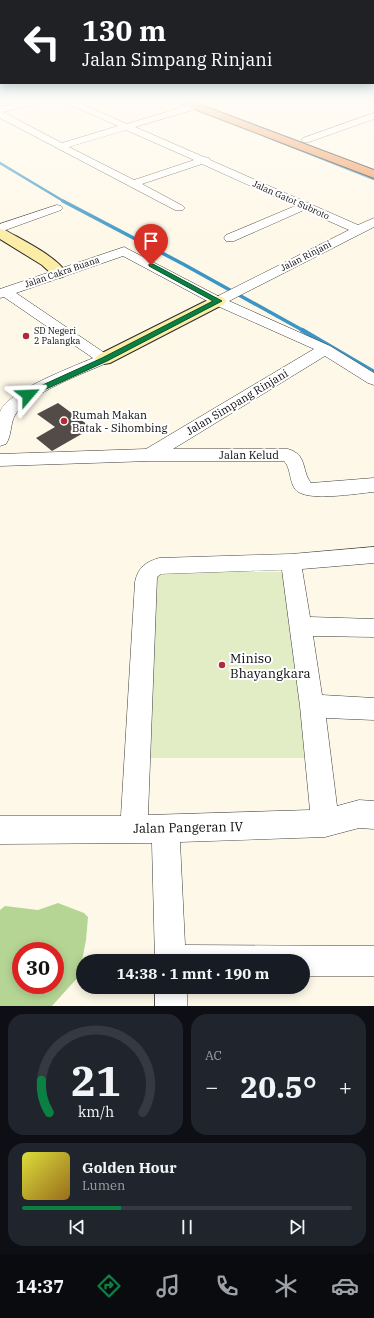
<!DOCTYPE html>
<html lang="id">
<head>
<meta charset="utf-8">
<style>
  :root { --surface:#171b24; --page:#20242c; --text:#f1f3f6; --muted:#9ea1a6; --line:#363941; --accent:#0b8043 }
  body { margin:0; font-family:"IBM Plex Serif",serif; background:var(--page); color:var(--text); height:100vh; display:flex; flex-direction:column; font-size:15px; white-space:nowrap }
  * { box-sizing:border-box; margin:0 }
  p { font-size:13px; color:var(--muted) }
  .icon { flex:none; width:22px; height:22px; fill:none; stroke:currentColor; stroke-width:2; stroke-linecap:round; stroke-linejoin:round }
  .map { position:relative; height:1006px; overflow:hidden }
  .panel { display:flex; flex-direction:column; gap:8px; padding:8px; background:#0d0f14; flex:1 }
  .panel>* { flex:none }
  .banner { position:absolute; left:0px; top:0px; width:374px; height:84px; box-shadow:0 2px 10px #0003; background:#202124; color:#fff; overflow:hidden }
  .speed { position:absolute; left:12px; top:942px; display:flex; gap:8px; font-size:20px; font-weight:700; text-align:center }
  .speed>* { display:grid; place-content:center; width:52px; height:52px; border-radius:50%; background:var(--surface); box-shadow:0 2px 10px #0003; line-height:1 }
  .speed .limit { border:6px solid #d22; background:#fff; color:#111 }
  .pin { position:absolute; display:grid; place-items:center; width:34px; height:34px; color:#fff; margin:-41px -17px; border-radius:50% 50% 50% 0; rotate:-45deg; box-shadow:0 0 4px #0007 }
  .pin .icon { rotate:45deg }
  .me { position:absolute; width:44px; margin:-22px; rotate:64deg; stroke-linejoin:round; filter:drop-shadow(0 0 3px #0008) }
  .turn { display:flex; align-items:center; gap:14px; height:84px; padding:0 16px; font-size:18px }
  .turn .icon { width:52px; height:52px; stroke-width:2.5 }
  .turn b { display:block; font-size:28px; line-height:34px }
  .big { font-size:30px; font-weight:700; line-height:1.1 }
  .panel .tile { flex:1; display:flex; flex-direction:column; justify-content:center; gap:6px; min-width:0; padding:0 14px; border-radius:16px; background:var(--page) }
  .panel .dial { align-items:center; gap:0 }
  .dial svg { height:104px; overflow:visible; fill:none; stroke:var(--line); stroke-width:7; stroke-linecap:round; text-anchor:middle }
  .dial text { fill:var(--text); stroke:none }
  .song { display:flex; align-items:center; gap:12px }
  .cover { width:48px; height:48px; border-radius:6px; background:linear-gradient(135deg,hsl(60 70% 55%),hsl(40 70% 35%)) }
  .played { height:4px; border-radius:2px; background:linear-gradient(90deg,var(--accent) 30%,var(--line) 30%) }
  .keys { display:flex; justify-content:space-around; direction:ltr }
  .heat { display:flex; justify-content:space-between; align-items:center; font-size:22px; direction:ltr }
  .panel .tiles { flex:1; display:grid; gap:8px; grid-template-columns:1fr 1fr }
  .tile:last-child { grid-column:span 2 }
  .trip { position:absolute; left:76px; top:954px; width:234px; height:40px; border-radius:20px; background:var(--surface); box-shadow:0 2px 10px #0003; font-weight:700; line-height:40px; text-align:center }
  .tab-bar { display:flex; height:64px; justify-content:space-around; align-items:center; background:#090b0e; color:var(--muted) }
  .tab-bar .icon { width:28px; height:28px }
  .tab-bar .active { color:var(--accent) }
  .tab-bar b { font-size:18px; color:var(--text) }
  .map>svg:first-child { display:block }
  .forest { fill:#b5d595; fill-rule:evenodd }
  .pitch { fill:#e2edc6 }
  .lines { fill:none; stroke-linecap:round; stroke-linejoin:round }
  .stream-far2 { stroke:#3b96c6; stroke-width:2.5 }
  .stream-far1 { stroke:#3b96c6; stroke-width:3.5 }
  .stream { stroke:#3b96c6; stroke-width:4.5 }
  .building { fill:#524b47 }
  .street-casing { stroke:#3d3d3d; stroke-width:1 }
  .secondary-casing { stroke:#2c2c2c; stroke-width:2 }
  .highway-casing { stroke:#1b1b1b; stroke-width:2 }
  .street { fill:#fff; fill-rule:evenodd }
  .secondary { fill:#fbeda6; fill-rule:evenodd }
  .highway { fill:#ed9357; fill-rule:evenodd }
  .route { fill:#0b8043; stroke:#07532c }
  .poi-dot { fill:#b22a38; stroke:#fff; stroke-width:1.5 }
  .labels { text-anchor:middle; stroke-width:4; stroke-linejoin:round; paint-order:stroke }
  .far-street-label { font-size:9px; fill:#0a0a0a; stroke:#fff }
  .far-poi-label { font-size:9px; fill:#0a0a0a; stroke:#fff; text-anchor:start }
  .street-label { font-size:11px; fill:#0a0a0a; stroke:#fff }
  .poi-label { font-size:11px; fill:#0a0a0a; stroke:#fff; text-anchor:start }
  .near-poi-label { font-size:13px; fill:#0a0a0a; stroke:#fff; text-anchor:start }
  .near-street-label { font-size:13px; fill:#0a0a0a; stroke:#fff }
</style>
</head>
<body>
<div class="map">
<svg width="374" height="1006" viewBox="0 0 374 1006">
  <rect width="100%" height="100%" fill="#fef8e8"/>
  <path class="forest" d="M58,903L84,913L88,917L86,940L79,976L52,1006H0V910L5,906L38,910ZM21,951H55V985H21Z"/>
  <path class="pitch" d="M152,572H284L309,758H145Z"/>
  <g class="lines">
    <g class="stream-far2">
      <path d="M265,136L374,179"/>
      <path d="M0,163L65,202"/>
    </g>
    <path class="stream-far1" d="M63,201L183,264L304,331"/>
    <path class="stream" d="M302,330L374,372"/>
  </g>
  <path class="building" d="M58,403L92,428L52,451L36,438L55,427L37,414Z"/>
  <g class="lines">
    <g class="street-casing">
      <g id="street">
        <path d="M25,102H39L38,104L3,112L62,143L118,126L68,104L67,102H77L127,124L193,104H199L200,106L199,108L135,127L204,157L209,158L210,160L358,225L374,218V227L229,301L330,346L374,373V385L368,383L325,356L173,449H288C308,455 301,470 311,483L374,478V492C358,493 305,503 295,489C289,481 291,468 284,461H150L0,466V454L146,449L314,349L213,304L123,256L16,293L109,356L112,359L109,362C87,372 27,394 15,415C10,424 12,435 6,444L0,446C0,437 0,419 0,412C7,391 73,367 93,358L4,297L0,298V289L124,247L218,296L349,230L304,210L234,241H226L224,238L226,235L295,206L202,164L142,184L183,206L185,208L183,210H175L0,118V107ZM126,130L194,160L134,180L69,147Z"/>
        <path d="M374,113V119L309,142H303L301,140L303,138Z"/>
        <path d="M57,205L61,206L63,208L61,210L0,232V224Z"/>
        <path d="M374,547V563L302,569L310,617L374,619V637L313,636L322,695L374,698V720L326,718L337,806L359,800L374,801V829L359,828L325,837L180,842L185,945L374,946V976H303V961H155L152,843L0,844V816H121L135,582C138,567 146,562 159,558L291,554ZM282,570L300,706L310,810L148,815L157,577L161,574Z"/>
        <rect x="155" y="987" width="32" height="19"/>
      </g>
    </g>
    <g class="secondary-casing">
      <g id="secondary">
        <path d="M0,229L5,230C24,241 54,255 67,273L64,276L59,278L54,276L42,265L0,239Z"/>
        <path d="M218,296L224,298L226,301L224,304L110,363L104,364L98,363L95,359L98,355L212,298Z"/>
      </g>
    </g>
    <g class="highway-casing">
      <path id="highway" d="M180,102H193L374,170V178L181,104Z"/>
    </g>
    <use href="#street" class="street"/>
    <use href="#secondary" class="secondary"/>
    <use href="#highway" class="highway"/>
  </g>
  <linearGradient id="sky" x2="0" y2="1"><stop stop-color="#91c4ec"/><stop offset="0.42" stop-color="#fffcf5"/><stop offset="1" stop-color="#fffcf5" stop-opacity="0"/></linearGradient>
  <rect width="374" height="242" fill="url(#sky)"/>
  <path class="route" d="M149,264H153L222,301L107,361L31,396H25V393L102,358L213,301L149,266Z"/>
  <g class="poi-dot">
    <circle cx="26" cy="336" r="4"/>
    <circle cx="64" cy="421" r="4"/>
    <circle cx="222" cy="665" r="4"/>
  </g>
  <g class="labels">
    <g class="far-street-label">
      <text transform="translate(291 200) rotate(24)" y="3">Jalan Gatot Subroto</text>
      <text transform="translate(306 256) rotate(-27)" y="3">Jalan Rinjani</text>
      <text transform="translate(62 272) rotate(-19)" y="3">Jalan Cakra Buana</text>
    </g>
    <g class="far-poi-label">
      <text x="34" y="334">SD Negeri<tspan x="34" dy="10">2 Palangka</tspan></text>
    </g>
    <g class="street-label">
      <text transform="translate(237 402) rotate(-31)" y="4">Jalan Simpang Rinjani</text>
      <text x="249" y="459">Jalan Kelud</text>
    </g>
    <g class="poi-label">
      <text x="72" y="419">Rumah Makan<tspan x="72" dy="13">Batak - Sihombing</tspan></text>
    </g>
    <g class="near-poi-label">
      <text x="230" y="663">Miniso<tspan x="230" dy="15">Bhayangkara</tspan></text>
    </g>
    <g class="near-street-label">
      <text transform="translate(188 827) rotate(-1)" y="5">Jalan Pangeran IV</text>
    </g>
  </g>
</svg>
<div class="speed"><div class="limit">30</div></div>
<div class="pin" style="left:151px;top:265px;background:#d93025"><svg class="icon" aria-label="arrive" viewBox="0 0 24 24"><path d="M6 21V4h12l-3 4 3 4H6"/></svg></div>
<svg class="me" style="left:28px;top:395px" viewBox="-20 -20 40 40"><path d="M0-17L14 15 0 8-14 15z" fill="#0b8043" stroke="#fff" stroke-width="4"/></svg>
<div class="trip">14:38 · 1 mnt · 190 m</div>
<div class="banner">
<div class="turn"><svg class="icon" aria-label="left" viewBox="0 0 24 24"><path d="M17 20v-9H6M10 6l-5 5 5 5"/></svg><div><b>130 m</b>Jalan Simpang Rinjani</div></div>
</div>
</div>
<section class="panel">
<div class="tiles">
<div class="tile dial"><svg viewBox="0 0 100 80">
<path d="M14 69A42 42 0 1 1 86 69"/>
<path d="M14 69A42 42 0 0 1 8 44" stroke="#0b8043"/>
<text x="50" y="56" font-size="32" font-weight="700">21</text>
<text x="50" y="72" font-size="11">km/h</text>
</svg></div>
<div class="tile"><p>AC</p>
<div class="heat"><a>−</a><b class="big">20.5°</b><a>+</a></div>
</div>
<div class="tile">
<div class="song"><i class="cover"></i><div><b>Golden Hour</b><p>Lumen</p></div></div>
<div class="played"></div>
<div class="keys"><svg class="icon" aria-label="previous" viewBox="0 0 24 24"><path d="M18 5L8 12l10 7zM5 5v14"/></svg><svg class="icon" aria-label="pause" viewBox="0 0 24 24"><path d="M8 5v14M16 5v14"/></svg><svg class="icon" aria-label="next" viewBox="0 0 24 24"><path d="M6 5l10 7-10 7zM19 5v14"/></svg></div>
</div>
</div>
</section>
<nav class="tab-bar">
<b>14:37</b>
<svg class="icon active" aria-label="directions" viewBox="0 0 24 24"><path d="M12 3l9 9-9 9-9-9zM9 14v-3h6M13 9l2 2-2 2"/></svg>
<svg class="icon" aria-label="music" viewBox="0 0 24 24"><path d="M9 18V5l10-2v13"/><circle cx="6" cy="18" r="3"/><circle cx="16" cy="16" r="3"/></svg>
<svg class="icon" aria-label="phone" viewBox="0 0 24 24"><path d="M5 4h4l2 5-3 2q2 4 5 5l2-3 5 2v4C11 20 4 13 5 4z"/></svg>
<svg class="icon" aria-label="climate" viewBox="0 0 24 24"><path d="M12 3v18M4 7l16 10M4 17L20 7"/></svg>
<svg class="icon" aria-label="car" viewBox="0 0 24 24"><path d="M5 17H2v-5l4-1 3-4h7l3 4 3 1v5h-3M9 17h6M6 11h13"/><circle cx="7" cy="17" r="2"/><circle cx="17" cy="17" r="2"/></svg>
</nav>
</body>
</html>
